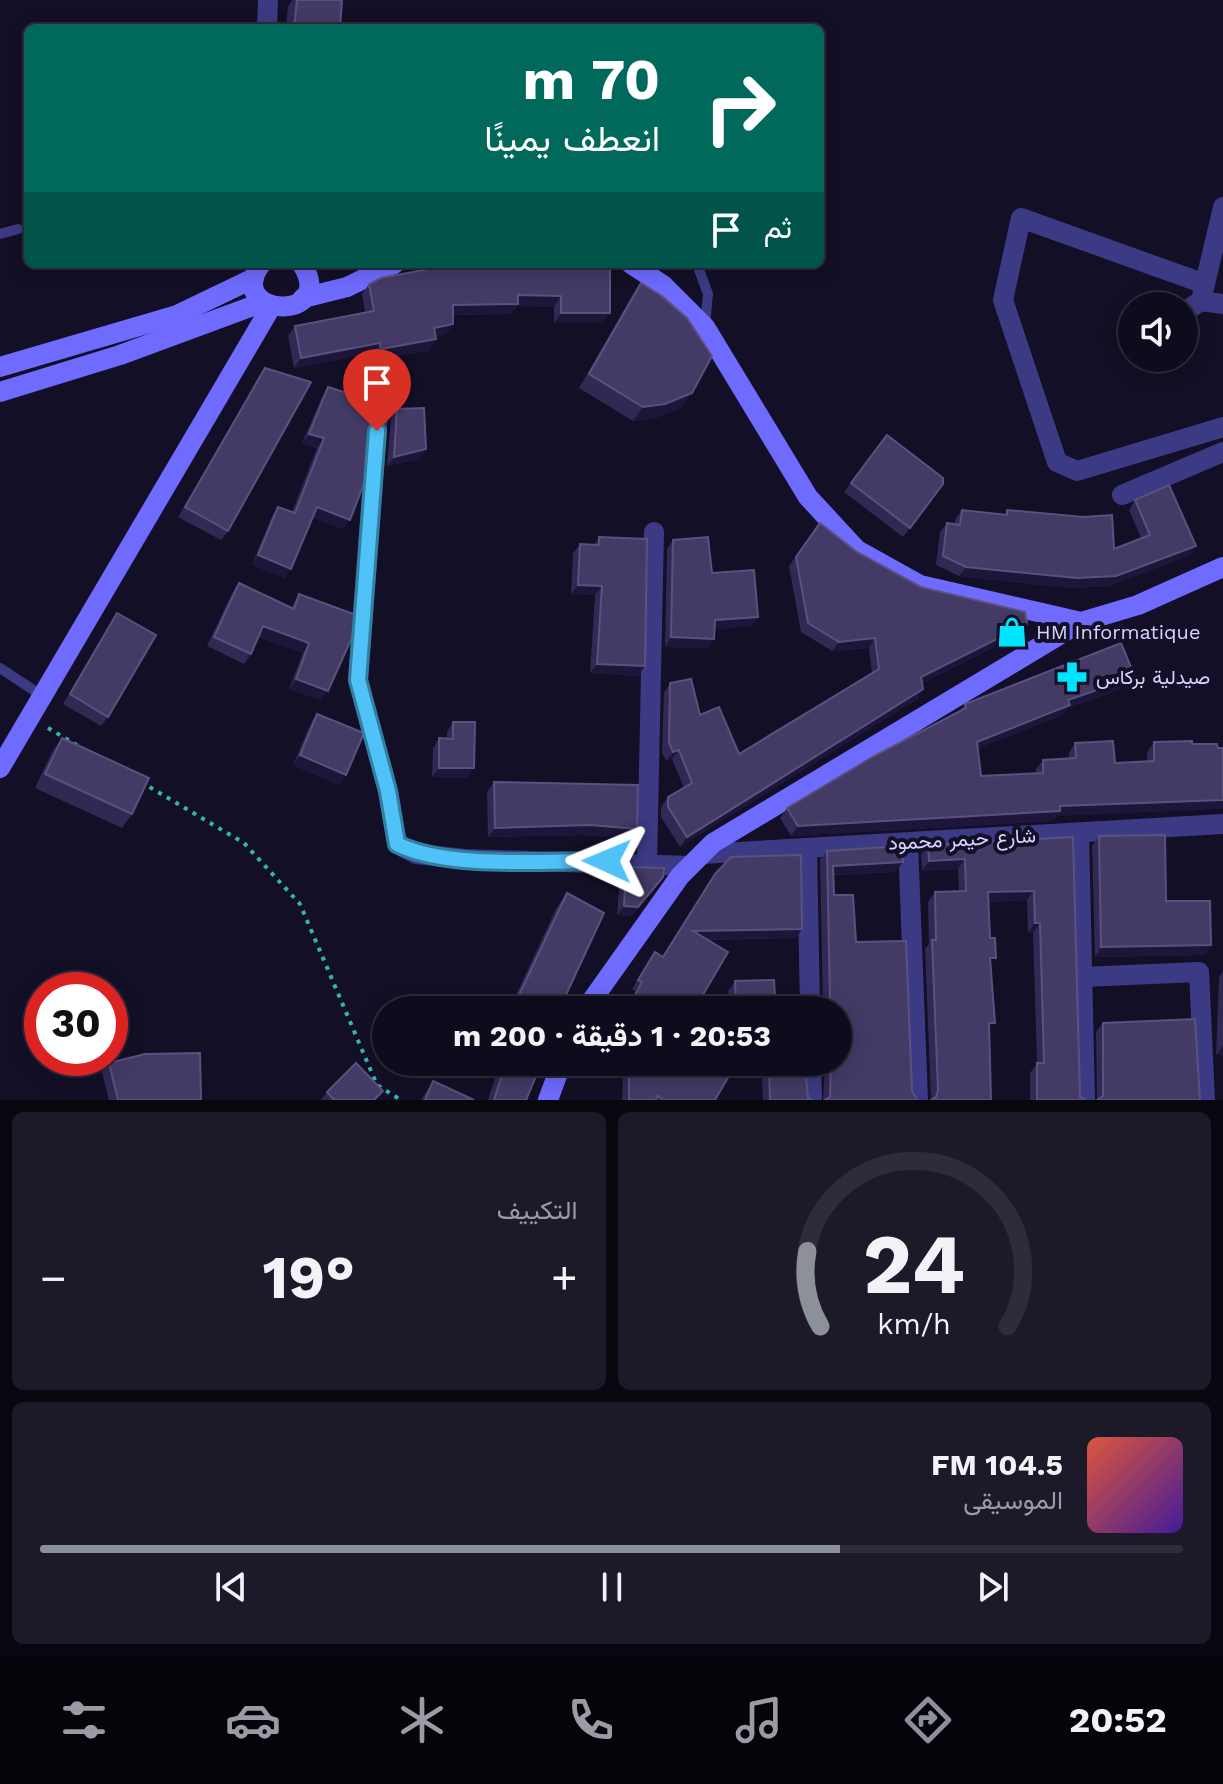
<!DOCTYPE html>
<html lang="ar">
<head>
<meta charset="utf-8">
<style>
  :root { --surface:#0e0b1c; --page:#1c1929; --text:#f1f3f6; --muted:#9b9ba3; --line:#2e2b3b; --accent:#8c9099 }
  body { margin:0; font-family:"Work Sans",Vazirmatn,sans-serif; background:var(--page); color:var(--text); direction:rtl; height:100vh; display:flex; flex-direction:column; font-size:30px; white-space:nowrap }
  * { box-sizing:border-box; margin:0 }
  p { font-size:26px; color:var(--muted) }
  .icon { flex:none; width:44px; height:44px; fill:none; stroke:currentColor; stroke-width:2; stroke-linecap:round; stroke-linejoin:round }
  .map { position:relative; height:1100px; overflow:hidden; direction:ltr }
  .drawer { display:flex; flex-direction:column; gap:12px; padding:12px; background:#08060f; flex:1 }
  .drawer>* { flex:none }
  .top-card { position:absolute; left:24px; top:24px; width:800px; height:244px; border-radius:12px; box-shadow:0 4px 20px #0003,0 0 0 2px var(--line); direction:rtl; background:#00695c; color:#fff; overflow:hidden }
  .fabs { position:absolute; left:1118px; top:292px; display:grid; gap:16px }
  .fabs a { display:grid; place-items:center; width:80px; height:80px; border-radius:50%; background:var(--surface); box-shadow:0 4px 20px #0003,0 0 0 2px var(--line); font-size:40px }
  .speed { position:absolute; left:24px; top:972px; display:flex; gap:16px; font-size:40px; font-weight:700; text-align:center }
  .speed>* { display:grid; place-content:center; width:104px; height:104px; border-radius:50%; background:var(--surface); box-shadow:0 4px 20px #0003,0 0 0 2px var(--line); line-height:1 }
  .speed .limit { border:12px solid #d22; background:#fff; color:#111 }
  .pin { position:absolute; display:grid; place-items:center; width:68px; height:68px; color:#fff; margin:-82px -34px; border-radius:50% 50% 50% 0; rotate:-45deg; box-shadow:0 0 8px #0007 }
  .pin .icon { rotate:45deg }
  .me { position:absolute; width:88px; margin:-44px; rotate:271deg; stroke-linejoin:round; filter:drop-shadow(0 0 6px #0008) }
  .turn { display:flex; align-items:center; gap:28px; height:168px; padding:0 32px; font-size:36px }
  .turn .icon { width:104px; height:104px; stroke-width:2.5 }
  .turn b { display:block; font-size:56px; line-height:68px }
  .then { display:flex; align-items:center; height:76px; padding:0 32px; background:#0003; gap:16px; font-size:30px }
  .big { font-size:60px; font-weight:700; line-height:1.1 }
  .drawer .tile { flex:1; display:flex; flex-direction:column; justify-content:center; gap:12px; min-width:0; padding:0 28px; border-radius:12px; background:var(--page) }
  .drawer .dial { align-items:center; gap:0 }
  .dial svg { height:208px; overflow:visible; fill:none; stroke:var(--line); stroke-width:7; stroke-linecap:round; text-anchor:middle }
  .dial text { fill:var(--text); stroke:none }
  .song { display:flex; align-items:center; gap:24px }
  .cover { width:96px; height:96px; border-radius:12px; background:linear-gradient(135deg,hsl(10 70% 55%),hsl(260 70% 35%)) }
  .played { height:8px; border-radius:4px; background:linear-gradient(90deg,var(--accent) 70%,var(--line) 70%) }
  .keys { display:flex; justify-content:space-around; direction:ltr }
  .heat { display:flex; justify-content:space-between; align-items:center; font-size:44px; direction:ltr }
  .drawer .tiles { flex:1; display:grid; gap:12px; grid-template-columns:1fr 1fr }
  .tile:last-child { grid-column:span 2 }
  .trip { position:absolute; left:372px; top:996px; width:480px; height:80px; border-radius:40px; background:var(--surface); box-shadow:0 4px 20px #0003,0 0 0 2px var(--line); font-weight:700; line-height:80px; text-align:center; direction:rtl }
  .menu { display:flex; height:128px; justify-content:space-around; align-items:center; background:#06040b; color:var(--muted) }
  .menu .icon { width:56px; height:56px }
  .menu .on { color:var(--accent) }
  .menu b { font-size:36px; color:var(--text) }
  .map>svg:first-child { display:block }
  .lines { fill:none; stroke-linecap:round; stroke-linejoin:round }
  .path { stroke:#2fb8b0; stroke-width:4; stroke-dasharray:4 6; stroke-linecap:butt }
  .lane { stroke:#3d3a85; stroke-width:10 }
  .street { stroke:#3d3a85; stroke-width:20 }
  .secondary { stroke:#6f6bff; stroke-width:20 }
  .wall { fill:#312854 }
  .shaded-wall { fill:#1d163a }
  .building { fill:#433a66; stroke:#5a527e; stroke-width:2 }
  .route-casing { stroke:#337fa1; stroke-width:20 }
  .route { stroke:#4fc3f7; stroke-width:14 }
  .labels { text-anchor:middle; stroke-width:8; stroke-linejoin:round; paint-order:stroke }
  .poi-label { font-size:20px; fill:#d9d4ff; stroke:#130f26; text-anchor:start }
  .street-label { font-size:20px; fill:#d9d4ff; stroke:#130f26 }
</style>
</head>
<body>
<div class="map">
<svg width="1223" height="1100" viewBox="0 0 1223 1100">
  <rect width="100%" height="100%" fill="#130f26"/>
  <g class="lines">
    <g class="path">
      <path d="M48,728L85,750"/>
      <path d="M141,782L244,843L300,904L377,1085L401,1100"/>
    </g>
    <g class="lane">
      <path d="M0,234L18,229"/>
      <path d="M697,264L708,294L705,325"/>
      <path d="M0,668L41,695"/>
    </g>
    <g class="street">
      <path d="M267,28L268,0"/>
      <path d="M1223,207L1201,301L1223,304"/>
      <path d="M1205,284L1021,218L1003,300L1057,462L1077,471L1223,427"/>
      <path d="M1184,312L1201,301"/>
      <path d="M379,400L358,680L388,791L397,844L416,854L465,859L690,866"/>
      <path d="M1122,495L1223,452"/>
      <path d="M1079,833L1085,1100"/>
      <path d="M908,843L918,1100"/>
      <path d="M807,848L810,1010"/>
      <path d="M702,854L1223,824"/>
      <path d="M647,863L654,532"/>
      <path d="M1082,977L1199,972L1205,1100"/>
      <path d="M811,1062L812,1100"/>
    </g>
    <g class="secondary">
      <path d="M261,264C222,316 339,325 302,264"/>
      <path d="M631,264L663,285L705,327L808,497L857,550L920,585L1081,622L1138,605L1223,567"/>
      <path d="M303,298L347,287L394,264"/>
      <path d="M0,367L177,315L254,278"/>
      <path d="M0,392L120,355L264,302"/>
      <path d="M0,768L271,307"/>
      <path d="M585,1010L680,876L713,843L1081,622"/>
      <path d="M548,1100L562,1062"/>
    </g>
  </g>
  <g class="wall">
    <path d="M292,0H342L340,28H286L288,7Z"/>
    <path d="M420,264H610V313L602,323H554V307L517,306L511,314L453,315V324L446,334L436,336L429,350L374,360L373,353L294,368L288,336L295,326L365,312L362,294L369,284L420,271L419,266Z"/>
    <path d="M641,283L682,407L655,418L633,421L579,388L631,298Z"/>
    <path d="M265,368L228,531L221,540L178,517Z"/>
    <path d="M328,387L343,529L313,517L291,569L285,578L252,565L272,516L278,507L292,512L317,448L302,443L322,397Z"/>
    <path d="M397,409L426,449L419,459L387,466L391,419Z"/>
    <path d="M887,435L943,484L903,537L844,492Z"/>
    <path d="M1135,500L1196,546L1190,555L1109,586L1070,588L959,576L936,565L940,532L947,523L955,524V520L962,510L1004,515L1007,510L1114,549L1141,538L1129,510Z"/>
    <path d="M820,523L857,552L921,587L1027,624L1021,634L922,683L923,689L917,699L680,847L661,817V807L668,797L684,788L672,759L666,761L662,752L664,693L670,683L739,754L872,674L869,648L832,651L801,632L789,566Z"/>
    <path d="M599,537L638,676L590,673L595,595L571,594L573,553L580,544L594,545Z"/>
    <path d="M673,540L712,573L758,617L751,626L715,629L708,648L665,647L667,549Z"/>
    <path d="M239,583L291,608L299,594L321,700L289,689L303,653L259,637L251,654L244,664L207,646L232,593Z"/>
    <path d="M117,613L108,717L101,726L63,704Z"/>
    <path d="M1129,686L1068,708L1063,715L978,748L981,776L1036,774V769L1043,760L1069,758V753L1075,743L1115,763L1147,761V752L1154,742L1192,741L1057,816L1053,821L791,836L780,818L787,808L960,711L965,704Z"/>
    <path d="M317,714L339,785L293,765L311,723Z"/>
    <path d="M453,722L467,778L432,777L433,748L439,738L447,739V732Z"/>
    <path d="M62,738L132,814L122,828L35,788L52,752Z"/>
    <path d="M494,782L630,839L583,835L488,837L487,792Z"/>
    <path d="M1099,836L1211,945L1204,955L1095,957L1092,846Z"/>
    <path d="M1073,837L1080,1097L1086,1100H1030V1073L1037,1063L1033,933H1028L1027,900L989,902L991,965L989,1031L991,1100H931L925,949L929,944L928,902L935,892H959L958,869L922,871L921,854L928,845Z"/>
    <path d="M827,851L896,872L834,875V895L856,942L912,1091L917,1100H823L825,1062H838V1010H823L820,860Z"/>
    <path d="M626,867L657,886L631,916L617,915L620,877Z"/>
    <path d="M715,874L802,929L796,938L708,940L694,1010H626L636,992L632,989L648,962L655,952L662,957Z"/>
    <path d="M567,893L559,1010H509L556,909Z"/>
    <path d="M1223,971V1055H1216L1219,977Z"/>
    <path d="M735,981L767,1010H729L728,991Z"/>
    <path d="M1103,1023L1200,1100H1097L1096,1032Z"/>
    <path d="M500,1062H542L526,1100H488Z"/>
    <path d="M608,1062H709L715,1100H622L623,1070Z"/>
    <path d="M731,1062H737L731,1070Z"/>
    <path d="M109,1063L201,1100H109L102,1072Z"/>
    <path d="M769,1067L808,1098L813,1100H763L762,1077Z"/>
    <path d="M433,1081L474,1100H421Z"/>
    <path d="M327,1092L377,1100H321Z"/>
  </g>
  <g class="shaded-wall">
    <path d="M518,295L561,296L554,307L517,306L511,314L446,315L453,305Z"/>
    <path d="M561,313H610L602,323H554Z"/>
    <path d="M453,324L446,334L427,338L434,328Z"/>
    <path d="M436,339L429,350L374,360L381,349Z"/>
    <path d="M380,343L373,353L294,368L301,358Z"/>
    <path d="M692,393L682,407L655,418L633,421L643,407Z"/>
    <path d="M309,434L324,438L317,448L302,443Z"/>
    <path d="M426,449L419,459L387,466L394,457Z"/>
    <path d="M317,507L350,520L343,529L310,517Z"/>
    <path d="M1196,546L1190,555L1109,586L1070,588L959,576L966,567Z"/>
    <path d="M258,555L291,569L285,578L252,565Z"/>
    <path d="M578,585L602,586L595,595L571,594Z"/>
    <path d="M758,617L751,626L708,630L715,620Z"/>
    <path d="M1027,624L1021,634L914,687L921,677Z"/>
    <path d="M263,626L309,643L303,653L257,636Z"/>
    <path d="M671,637L714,639L708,648L665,647Z"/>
    <path d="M875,638L869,648L832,651L839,642Z"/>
    <path d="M597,664L645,666L638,676L590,673Z"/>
    <path d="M1135,677L1129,686L1068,708L1063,715L971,751L977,742L1068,700Z"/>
    <path d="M296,679L328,691L321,700L289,689Z"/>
    <path d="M923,689L917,699L680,847L687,837Z"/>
    <path d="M679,750L672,759L666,761L673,752Z"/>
    <path d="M300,755L346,775L339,785L293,765Z"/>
    <path d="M439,768H474L467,778L432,777Z"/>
    <path d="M1223,800V809L1057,816L1053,821L791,836L798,826L1060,806Z"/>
    <path d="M590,825L637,829L630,839L583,835L488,837L495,828Z"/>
    <path d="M965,859L958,869L922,871L929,861Z"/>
    <path d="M903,862L896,872L827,875L833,866Z"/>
    <path d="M663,877L631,916L617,915L624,906Z"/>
    <path d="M1034,891L1027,900L982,902L988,892Z"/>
    <path d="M1035,923H1040L1033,933H1028Z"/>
    <path d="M802,929L796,938L687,940L693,931Z"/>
    <path d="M1211,945L1204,955L1095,957L1101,947Z"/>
    <path d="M1223,1046V1055H1216Z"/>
  </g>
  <g class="building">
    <path d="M297,0H342L340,28H294Z"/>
    <path d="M428,264H610V313H561V296L518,295V304L453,305V324L434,328L436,339L381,349L380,343L301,358L295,326L374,311L369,284L381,278L429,269Z"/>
    <path d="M641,283L662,296L687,318L712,356L692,393L665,404L643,407L589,374Z"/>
    <path d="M265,368L311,382L228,531L185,507Z"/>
    <path d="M328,387L372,401L366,478L350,520L317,507L291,569L258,555L278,507L295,513L324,438L309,434Z"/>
    <path d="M424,408L426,449L394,457L397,409Z"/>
    <path d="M887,435L943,478V484L910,528L851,483Z"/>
    <path d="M1169,485L1196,546L1116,576L1077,578L966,567L943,556L947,523L960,525L962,510L1007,515V510L1083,517L1112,515L1114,549L1150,535L1135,500Z"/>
    <path d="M820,523L857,552L921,587L1025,612L1027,624L921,677L923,689L687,837L668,807V797L692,783L679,750L673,752L669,743L670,683L691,679L700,715L719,707L739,754L879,669L875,638L839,642L808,623L796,557Z"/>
    <path d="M599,537L647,539L645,666L597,664L602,586L578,585L580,544L599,545Z"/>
    <path d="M708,537L712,573L754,570L758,617L715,620L714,639L671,637L673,540Z"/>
    <path d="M239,583L294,609L299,594L356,615L354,633L328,691L296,679L309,643L263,626L251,654L214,637Z"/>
    <path d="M117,613L156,635L108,717L70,694Z"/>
    <path d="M1121,643L1135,677L1068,700L1070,705L977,742L981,776L1043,773V760L1076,758L1075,743L1113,741L1115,763L1154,761V742L1192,741V744H1217L1218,748H1223V800L1060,806V811L798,826L787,808L874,756L966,708L965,704Z"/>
    <path d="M317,714L364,733L346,775L300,755Z"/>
    <path d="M453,722H475L474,768H439V738L453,739Z"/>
    <path d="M62,738L149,778L132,814L45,774Z"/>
    <path d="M494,782L638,785L637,829L590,825L495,828Z"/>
    <path d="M1165,835L1166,901H1210L1211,945L1101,947L1099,836Z"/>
    <path d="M1073,837L1080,1097L1086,1100H1037V1063H1044L1040,923H1035L1034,891L988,892L990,938H995L996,958H990L995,1023H989L991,1100H931L936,1097L938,1090L932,940H936L935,892L966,891L965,859L929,861L928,845Z"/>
    <path d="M902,846L903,862L833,866L834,895H853L856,942L906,941L912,1091L917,1100H825L830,1097L831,1062H838V1010H825L830,1000L827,851Z"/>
    <path d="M801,855L802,929L693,931L728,952L694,1010H627L642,982L638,980L655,952L663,957L715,874L731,857Z"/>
    <path d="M626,867L664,868L663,877L638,907L624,906Z"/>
    <path d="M567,893L604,913L559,1010H512Z"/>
    <path d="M774,980L775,996L767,1010H736L735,981Z"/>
    <path d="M1195,1019L1200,1100H1097L1103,1096V1023Z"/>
    <path d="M200,1053L201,1100H118L109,1063L145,1054Z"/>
    <path d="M506,1062H542L526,1100H494Z"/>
    <path d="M629,1062H709L730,1074L715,1100H664L657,1096L656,1100H629Z"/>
    <path d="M356,1063L383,1091L374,1100H334L327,1092Z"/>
    <path d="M805,1066L808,1098L813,1100H770L769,1067Z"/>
    <path d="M433,1081L474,1100H425Z"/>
  </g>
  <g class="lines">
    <g class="route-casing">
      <path id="route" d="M377,431L358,680L388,791L397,844C449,870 548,860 607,861"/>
    </g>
    <use href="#route" class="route"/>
  </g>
  <defs>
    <g id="shop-bare" transform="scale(2.4)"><path d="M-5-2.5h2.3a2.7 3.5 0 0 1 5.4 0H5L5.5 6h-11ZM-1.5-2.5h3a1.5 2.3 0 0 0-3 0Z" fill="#00e5ff" stroke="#130f26" stroke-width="2.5" paint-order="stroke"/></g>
    <g id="pharmacy-bare" transform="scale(2.4)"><path d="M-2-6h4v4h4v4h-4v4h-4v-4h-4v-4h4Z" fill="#00e5ff" stroke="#130f26" stroke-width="2.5" paint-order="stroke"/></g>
  </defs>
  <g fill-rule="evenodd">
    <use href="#shop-bare" x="1012" y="632"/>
    <use href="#pharmacy-bare" x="1072" y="677"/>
  </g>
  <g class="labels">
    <g class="poi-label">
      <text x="1036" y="639">HM Informatique</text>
      <text x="1096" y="684">صيدلية بركاس</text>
    </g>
    <g class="street-label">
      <text transform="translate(962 839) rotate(-3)" y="7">شارع حيمر محمود</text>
    </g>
  </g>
</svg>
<div class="fabs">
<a><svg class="icon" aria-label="sound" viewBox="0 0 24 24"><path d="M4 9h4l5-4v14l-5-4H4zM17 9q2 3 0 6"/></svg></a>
</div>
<div class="speed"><div class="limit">30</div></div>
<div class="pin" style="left:377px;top:431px;background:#d93025"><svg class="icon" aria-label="arrive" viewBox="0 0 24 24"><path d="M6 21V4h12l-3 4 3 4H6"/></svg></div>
<svg class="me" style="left:607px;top:861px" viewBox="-20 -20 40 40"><path d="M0-17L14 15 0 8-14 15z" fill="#4fc3f7" stroke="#fff" stroke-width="4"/></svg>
<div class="trip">20:53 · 1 دقيقة · 200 m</div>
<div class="top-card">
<div class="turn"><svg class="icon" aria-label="right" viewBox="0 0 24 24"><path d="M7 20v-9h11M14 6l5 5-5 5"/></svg><div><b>70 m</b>انعطف يمينًا</div></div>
<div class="then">ثم<svg class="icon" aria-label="arrive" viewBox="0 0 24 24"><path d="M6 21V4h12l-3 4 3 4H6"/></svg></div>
</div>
</div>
<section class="drawer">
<div class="tiles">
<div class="tile dial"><svg viewBox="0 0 100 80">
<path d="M14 69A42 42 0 1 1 86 69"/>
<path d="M14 69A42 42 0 0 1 9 40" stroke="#8c9099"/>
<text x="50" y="56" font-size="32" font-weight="700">24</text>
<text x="50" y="72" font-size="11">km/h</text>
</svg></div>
<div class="tile"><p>التكييف</p>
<div class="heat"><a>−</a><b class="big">19°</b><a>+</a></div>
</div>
<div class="tile">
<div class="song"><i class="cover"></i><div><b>104.5 FM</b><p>الموسيقى</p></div></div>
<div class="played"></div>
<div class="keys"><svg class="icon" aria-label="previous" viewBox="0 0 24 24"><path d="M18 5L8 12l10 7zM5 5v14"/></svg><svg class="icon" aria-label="pause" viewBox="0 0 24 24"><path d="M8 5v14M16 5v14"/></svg><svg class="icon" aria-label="next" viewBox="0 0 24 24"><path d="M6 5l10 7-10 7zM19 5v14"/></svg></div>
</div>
</div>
</section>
<nav class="menu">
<b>20:52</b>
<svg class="icon on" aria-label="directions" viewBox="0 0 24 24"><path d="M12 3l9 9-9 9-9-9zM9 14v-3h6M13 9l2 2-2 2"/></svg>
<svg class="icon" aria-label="music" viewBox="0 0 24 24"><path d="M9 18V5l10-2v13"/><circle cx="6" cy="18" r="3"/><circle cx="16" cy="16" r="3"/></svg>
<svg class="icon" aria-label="phone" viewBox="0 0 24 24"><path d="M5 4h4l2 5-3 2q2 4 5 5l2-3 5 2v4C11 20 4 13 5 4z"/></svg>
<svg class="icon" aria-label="climate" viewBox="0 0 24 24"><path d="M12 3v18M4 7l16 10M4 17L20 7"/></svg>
<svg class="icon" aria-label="car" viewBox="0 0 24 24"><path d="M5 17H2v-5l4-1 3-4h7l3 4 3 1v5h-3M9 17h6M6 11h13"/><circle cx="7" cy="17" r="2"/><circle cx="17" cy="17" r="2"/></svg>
<svg class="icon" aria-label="filters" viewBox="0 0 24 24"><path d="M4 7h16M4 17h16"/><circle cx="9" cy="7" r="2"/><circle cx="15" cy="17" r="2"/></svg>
</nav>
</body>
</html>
